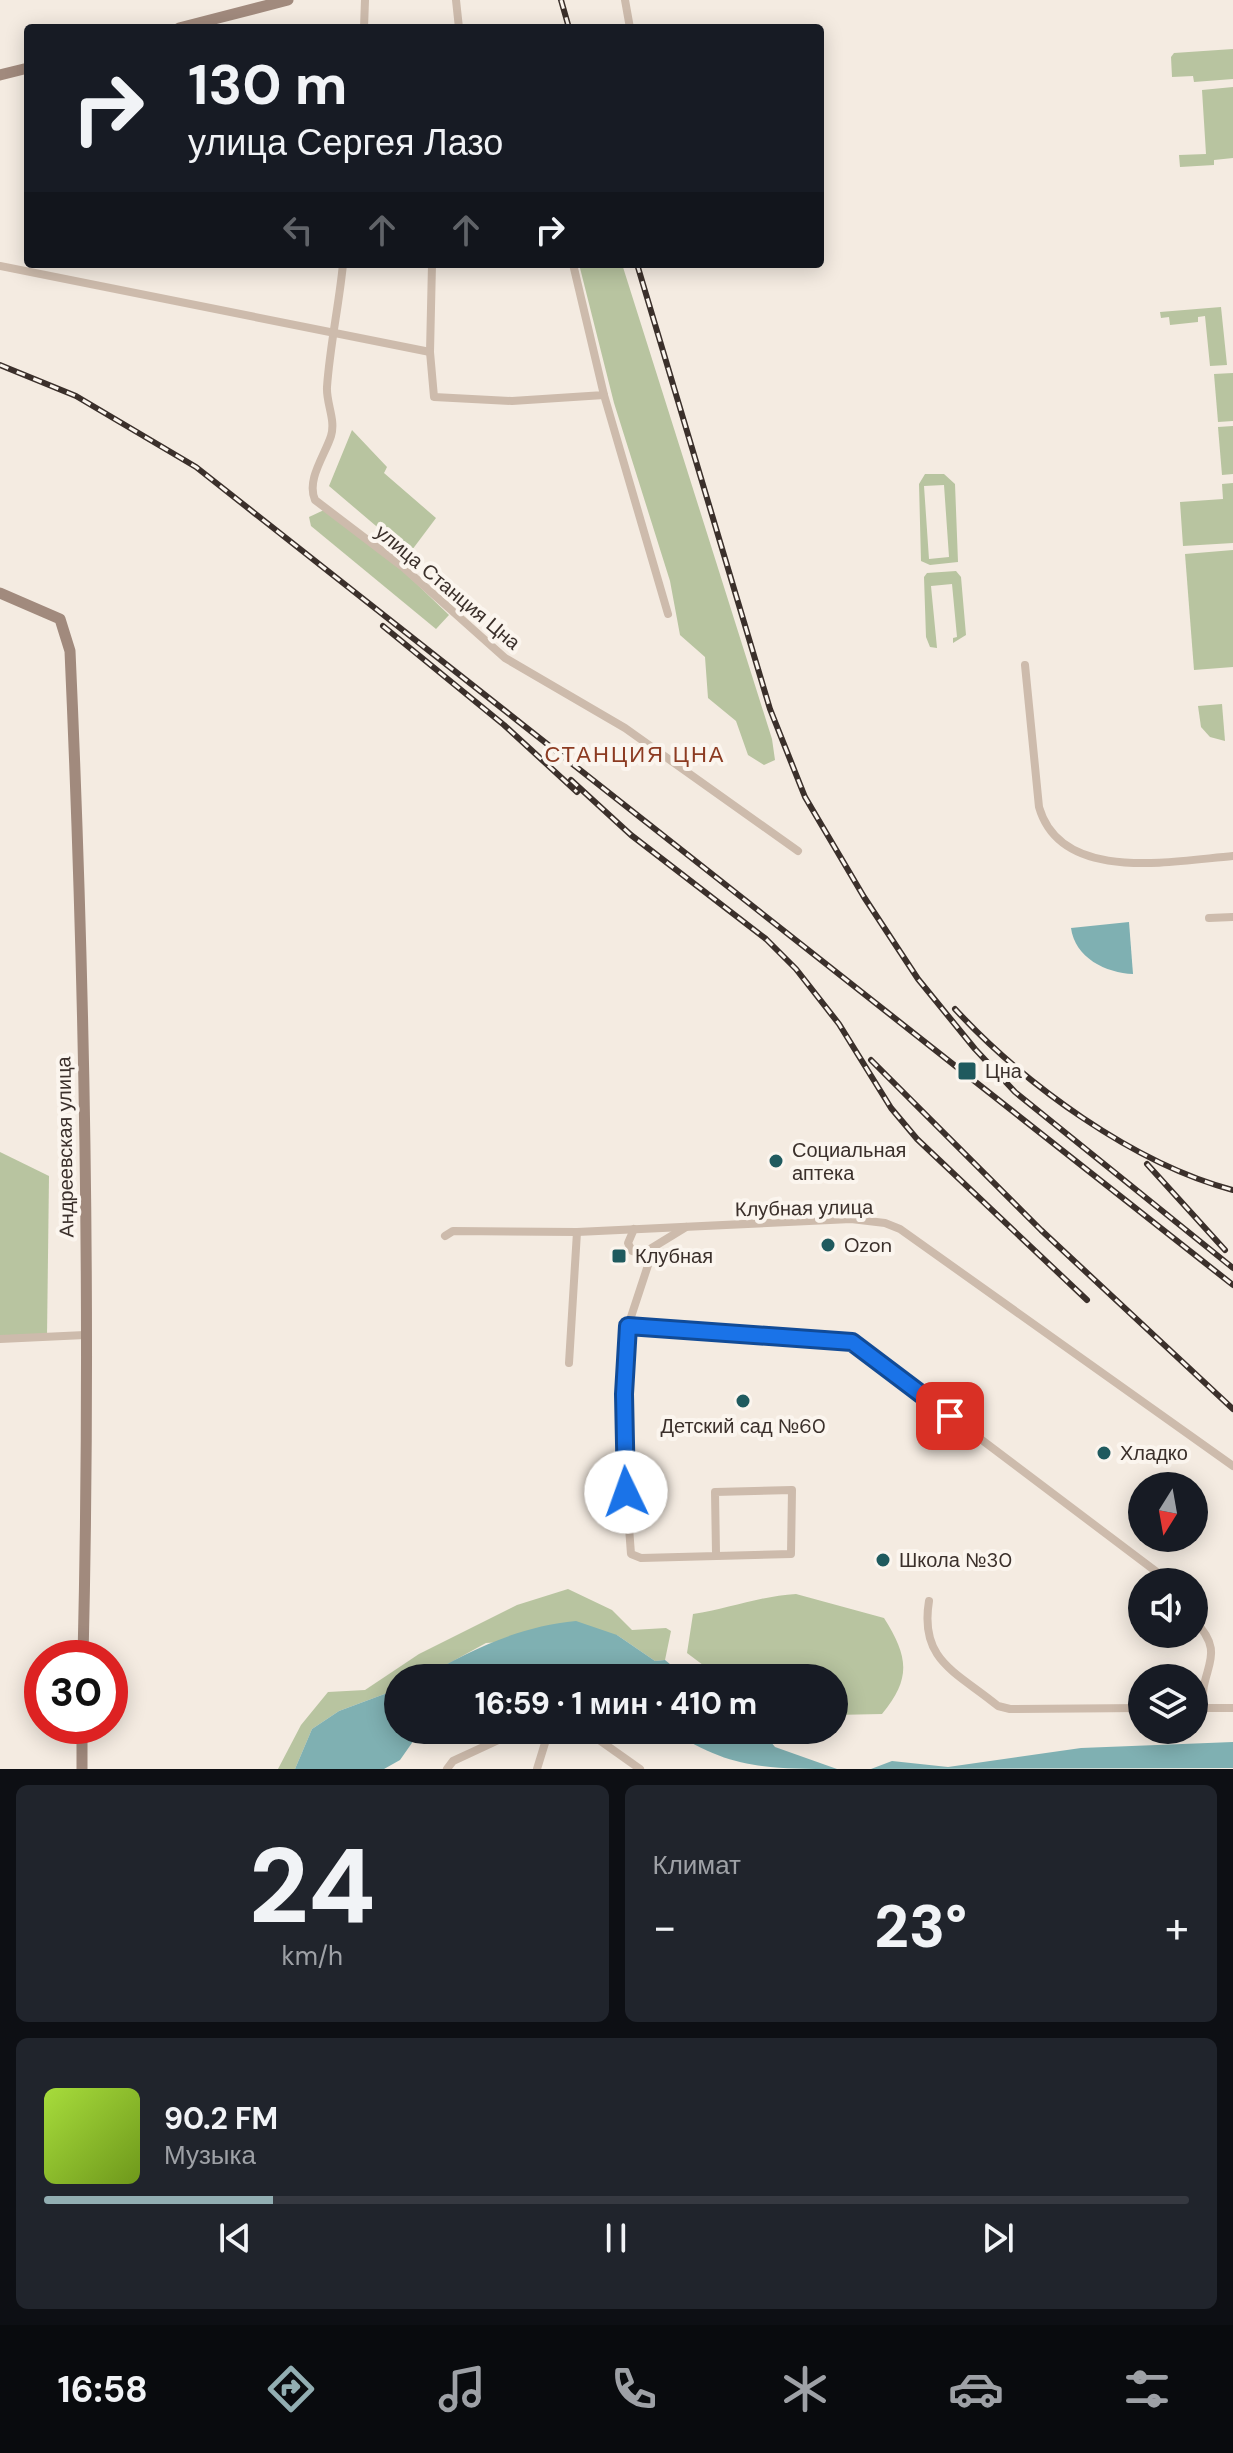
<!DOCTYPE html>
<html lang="ru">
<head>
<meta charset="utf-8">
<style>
  :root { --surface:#171b24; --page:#20242c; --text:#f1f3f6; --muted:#9ea1a6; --line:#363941; --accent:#92aeb2 }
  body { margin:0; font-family:"DM Sans",sans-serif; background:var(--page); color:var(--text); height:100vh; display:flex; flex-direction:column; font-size:30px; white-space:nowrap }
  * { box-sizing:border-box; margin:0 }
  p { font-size:26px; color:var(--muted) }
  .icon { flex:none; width:44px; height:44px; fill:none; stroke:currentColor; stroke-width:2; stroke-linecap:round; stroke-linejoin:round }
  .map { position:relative; height:1769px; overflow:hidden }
  .details { display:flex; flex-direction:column; gap:16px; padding:16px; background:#0d0f14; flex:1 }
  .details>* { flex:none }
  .banner { position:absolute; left:24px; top:24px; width:800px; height:244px; border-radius:8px; box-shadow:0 4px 20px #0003; background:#171b24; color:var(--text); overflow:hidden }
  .needle { width:52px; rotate:191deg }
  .buttons { position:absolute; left:1128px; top:1472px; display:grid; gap:16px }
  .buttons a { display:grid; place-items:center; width:80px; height:80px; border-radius:50%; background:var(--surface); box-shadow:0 4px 20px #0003; font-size:40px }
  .speed { position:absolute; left:24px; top:1640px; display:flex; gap:16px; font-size:40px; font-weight:700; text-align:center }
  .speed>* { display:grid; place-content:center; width:104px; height:104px; border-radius:50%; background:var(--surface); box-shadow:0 4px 20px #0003; line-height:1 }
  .speed .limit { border:12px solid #d22; background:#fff; color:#111 }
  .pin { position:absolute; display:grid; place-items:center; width:68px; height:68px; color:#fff; margin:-34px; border-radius:16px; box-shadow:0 4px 12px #0006 }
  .me { position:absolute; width:88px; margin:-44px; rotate:357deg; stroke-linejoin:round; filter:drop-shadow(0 0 6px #0008) }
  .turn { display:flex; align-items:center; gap:28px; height:168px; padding:0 32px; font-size:36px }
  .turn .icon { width:104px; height:104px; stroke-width:2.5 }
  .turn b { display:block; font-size:56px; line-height:68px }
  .lanes { display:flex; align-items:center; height:76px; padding:0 32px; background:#0003; justify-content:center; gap:40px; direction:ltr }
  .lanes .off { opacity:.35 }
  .big { font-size:60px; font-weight:800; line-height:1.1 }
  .details .card { flex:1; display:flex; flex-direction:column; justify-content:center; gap:12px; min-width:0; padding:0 28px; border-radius:12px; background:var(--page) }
  .details .dial { align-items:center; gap:0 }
  .dial b { font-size:104px; line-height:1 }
  .song { display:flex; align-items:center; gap:24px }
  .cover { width:96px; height:96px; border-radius:12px; background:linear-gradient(135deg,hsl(80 70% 55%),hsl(80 70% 35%)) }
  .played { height:8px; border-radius:4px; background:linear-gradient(90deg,var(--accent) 20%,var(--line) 20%) }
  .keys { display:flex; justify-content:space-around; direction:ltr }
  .heat { display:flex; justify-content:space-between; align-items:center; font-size:44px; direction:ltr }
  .details .tiles { flex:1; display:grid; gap:16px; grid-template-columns:1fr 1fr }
  .card:last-child { grid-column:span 2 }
  .trip { position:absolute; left:384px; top:1664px; width:464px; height:80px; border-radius:40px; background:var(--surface); box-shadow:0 4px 20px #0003; font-weight:800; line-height:80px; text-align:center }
  .dock { display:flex; height:128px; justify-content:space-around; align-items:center; background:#090b0e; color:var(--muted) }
  .dock .icon { width:56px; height:56px }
  .dock .selected { color:var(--accent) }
  .dock b { font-size:36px; color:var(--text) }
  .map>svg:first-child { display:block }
  .green { fill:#b8c4a0; fill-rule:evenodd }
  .water { fill:#7fb0b2 }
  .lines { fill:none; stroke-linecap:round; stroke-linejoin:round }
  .street { stroke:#cdbbac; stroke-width:8 }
  .secondary { stroke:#a18a7d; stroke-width:11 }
  .rail-casing { stroke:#3b302b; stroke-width:6 }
  .rail { stroke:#fbf5ee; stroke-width:3; stroke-dasharray:9; stroke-linecap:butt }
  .route-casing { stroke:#114b97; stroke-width:20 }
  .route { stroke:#1a73e8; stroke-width:14 }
  .poi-dot { fill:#1f5a5e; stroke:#fbf5ee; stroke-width:3 }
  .labels { text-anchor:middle; stroke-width:8; stroke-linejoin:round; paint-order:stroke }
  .street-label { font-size:20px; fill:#3b302b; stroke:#fbf5ee }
  .poi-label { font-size:20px; fill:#3b302b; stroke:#fbf5ee; text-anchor:start }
  .neighbourhood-label { font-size:22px; letter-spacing:2px; fill:#8c3b22; stroke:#fbf5ee }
</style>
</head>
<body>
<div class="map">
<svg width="1233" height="1769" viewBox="0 0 1233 1769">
  <rect width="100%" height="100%" fill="#f4ebe1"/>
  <g class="green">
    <path d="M1233,49V79L1194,82L1193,76L1172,77L1171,57L1174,53Z"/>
    <path d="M1233,87V158L1214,160V165L1180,167L1179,155L1206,154L1202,90Z"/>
    <path d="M579,264H622L772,739L775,760L764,765L748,755L736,721L708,698L705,657L680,635L670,581L614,403Z"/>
    <path d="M1221,307L1227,365L1210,366L1205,316L1198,317V322L1170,325L1169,317L1161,318L1160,312Z"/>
    <path d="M1233,373V421L1218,422L1214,374Z"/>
    <path d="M1233,426V474L1222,475L1218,427Z"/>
    <path d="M352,430L387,467L384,473L436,518L409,554L329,486Z"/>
    <path d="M925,474H944L955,484L958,562L930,565L921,561L919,484ZM944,485L949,557L929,559L924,486Z"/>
    <path d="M1233,483V543L1183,546L1180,502L1223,499L1222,484Z"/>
    <path d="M324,510L400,568L449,615L436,629L311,526L309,517Z"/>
    <path d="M1233,550V667L1194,670L1185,554Z"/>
    <path d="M956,571L961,577L966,635L953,643V638L957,637L952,584L931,586L937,648L930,647L926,637L924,577L927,573Z"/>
    <path d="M1222,704L1225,741L1210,737L1201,727L1198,706Z"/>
    <path d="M0,1152L49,1176L47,1336L0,1337Z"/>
    <path d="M568,1589L612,1610L632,1630L666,1628L671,1631L665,1660L655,1661L617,1635L486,1643L422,1678H398V1689L339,1711L312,1729L295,1769H278L301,1725L328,1692L365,1690L419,1654L517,1605Z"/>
    <path d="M796,1594L884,1618C908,1656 912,1678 882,1714L834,1715V1678H729L707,1668L687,1653L693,1614C728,1609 760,1596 796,1594Z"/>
  </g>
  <g class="water">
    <path d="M1129,922L1133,974C1106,973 1075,958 1071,928Z"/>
    <path d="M576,1621L617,1635L655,1661L665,1660L687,1678H422C470,1650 520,1626 576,1621Z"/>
    <path d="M398,1689V1730H421L400,1760L384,1769H295L312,1729L339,1711Z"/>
    <path d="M670,1730H761L775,1747L837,1769C768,1769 729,1769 670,1730Z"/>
    <path d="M1233,1742V1768L871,1769L892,1761L948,1767L1081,1748Z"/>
  </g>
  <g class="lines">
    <g class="street">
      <path d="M456,0L459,28"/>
      <path d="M625,0L630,28"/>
      <path d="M364,28L365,0"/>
      <path d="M343,264C339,305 330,345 327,387C326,403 336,420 331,436C325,455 306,480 315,500L403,567L505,658L625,728L798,851"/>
      <path d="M432,264L430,352L434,397L512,401L604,395L573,264"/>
      <path d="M0,266L430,352"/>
      <path d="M604,395L668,614"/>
      <path d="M1025,665L1039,807C1061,884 1173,861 1233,856"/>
      <path d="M1209,918L1233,917"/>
      <path d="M634,1229L628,1243L632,1251L642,1254L686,1227"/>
      <path d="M445,1236L453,1231L577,1232L851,1219L885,1223L900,1229L1233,1466"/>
      <path d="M653,1250L628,1326L624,1461L631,1554L641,1558L791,1554L792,1490L715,1492L716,1553"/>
      <path d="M628,1326L852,1342L1170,1582"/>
      <path d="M0,1339L85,1335"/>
      <path d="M569,1363L577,1232"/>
      <path d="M929,1601C919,1661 957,1672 998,1706L1010,1709L1142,1708"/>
      <path d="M1194,1620C1229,1656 1199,1667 1203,1707"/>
      <path d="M1194,1708H1233"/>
      <path d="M585,1730L640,1769"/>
      <path d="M447,1769L453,1761L520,1730"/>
      <path d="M537,1769L549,1730"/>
    </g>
    <g class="secondary">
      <path d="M179,28L288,0"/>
      <path d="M0,75L28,68"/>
      <path d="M0,593L60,619L70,651C85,986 91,1323 83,1658"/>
      <path d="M82,1769V1726"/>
    </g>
    <g class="rail-casing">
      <g id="rail">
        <path d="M561,0L569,28"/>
        <path d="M637,264L770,709L805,797L864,897L918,979L975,1049L1015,1092L1233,1268"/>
        <path d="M0,365L76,396L196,467L1233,1285"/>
        <path d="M383,626L504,725L577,792"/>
        <path d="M571,780L631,835L766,939L796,969L839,1024L891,1108L917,1139L1087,1300"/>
        <path d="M955,1009C1024,1084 1134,1164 1233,1190"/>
        <path d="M871,1060L1041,1230L1233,1409"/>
        <path d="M1147,1164L1225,1250"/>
      </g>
    </g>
    <use href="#rail" class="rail"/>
  </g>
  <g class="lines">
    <g class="route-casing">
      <path id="route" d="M626,1492L624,1394L628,1326L852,1342L950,1416"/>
    </g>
    <use href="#route" class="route"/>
  </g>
  <g class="poi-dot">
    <rect x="957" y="1061" width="20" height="20" rx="4"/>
    <circle cx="776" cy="1161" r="8"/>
    <circle cx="828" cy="1245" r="8"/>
    <rect x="611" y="1248" width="16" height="16" rx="4"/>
    <circle cx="743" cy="1401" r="8"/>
    <circle cx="1104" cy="1453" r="8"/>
    <circle cx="883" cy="1560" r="8"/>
  </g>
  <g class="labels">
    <g class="street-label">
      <text transform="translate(448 587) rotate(40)" y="7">улица Станция Цна</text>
      <text transform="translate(65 1147) rotate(-91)" y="7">Андреевская улица</text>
      <text transform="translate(804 1208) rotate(-1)" y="7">Клубная улица</text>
    </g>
    <g class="poi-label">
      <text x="985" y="1078">Цна</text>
      <text x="792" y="1157">Социальная<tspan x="792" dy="23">аптека</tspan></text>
      <text x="844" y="1252">Ozon</text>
      <text x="635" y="1263">Клубная</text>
      <text x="743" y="1433" text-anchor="middle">Детский сад №60</text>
      <text x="1120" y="1460">Хладко</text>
      <text x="899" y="1567">Школа №30</text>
    </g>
    <g class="neighbourhood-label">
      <text x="635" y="762">СТАНЦИЯ ЦНА</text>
    </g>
  </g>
</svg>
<div class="buttons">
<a><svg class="needle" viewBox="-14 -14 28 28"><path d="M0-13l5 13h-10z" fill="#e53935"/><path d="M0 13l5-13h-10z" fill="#9ea1a6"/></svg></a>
<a><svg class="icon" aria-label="sound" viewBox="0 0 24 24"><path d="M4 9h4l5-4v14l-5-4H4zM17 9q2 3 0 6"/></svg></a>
<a><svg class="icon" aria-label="layers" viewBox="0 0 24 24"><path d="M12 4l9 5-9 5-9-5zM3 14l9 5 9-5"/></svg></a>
</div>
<div class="speed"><div class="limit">30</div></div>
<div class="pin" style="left:950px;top:1416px;background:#d93025"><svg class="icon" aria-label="arrive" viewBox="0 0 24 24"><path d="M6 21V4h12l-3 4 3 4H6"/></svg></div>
<svg class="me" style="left:626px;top:1492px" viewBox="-20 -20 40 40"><circle r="19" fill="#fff"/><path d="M0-13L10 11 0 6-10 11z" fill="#1a73e8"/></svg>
<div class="trip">16:59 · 1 мин · 410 m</div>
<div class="banner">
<div class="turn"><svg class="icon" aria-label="right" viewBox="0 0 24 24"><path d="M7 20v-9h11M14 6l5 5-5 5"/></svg><div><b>130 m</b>улица Сергея Лазо</div></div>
<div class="lanes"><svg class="icon off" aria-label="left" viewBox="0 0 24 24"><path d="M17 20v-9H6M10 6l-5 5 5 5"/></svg><svg class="icon off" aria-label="ahead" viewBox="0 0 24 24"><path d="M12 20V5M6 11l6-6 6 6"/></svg><svg class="icon off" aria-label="ahead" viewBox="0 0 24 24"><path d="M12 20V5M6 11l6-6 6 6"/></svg><svg class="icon" aria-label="right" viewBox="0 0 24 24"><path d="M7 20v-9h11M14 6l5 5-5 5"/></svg></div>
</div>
</div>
<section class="details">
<div class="tiles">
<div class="card dial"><b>24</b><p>km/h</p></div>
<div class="card"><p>Климат</p>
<div class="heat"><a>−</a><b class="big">23°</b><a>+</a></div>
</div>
<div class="card">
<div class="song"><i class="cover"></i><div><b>90.2 FM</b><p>Музыка</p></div></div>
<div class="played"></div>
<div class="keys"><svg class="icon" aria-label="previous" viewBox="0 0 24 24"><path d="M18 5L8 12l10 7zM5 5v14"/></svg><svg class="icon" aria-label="pause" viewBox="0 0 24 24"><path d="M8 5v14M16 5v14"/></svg><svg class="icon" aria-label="next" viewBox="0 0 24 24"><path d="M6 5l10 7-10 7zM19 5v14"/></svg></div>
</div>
</div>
</section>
<nav class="dock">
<b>16:58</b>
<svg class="icon selected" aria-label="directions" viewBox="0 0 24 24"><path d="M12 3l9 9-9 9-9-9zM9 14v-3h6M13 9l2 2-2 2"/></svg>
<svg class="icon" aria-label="music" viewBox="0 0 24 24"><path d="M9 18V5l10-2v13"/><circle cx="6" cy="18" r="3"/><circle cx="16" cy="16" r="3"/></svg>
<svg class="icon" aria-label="phone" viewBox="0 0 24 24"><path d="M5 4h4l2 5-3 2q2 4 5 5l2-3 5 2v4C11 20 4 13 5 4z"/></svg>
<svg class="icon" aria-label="climate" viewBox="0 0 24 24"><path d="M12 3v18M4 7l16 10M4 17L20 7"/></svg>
<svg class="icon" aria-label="car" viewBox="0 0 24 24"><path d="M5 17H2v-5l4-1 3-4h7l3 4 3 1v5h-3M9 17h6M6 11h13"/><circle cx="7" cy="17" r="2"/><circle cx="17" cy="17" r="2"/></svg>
<svg class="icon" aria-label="filters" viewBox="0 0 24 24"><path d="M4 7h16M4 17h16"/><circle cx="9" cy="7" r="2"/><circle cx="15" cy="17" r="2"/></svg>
</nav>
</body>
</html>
